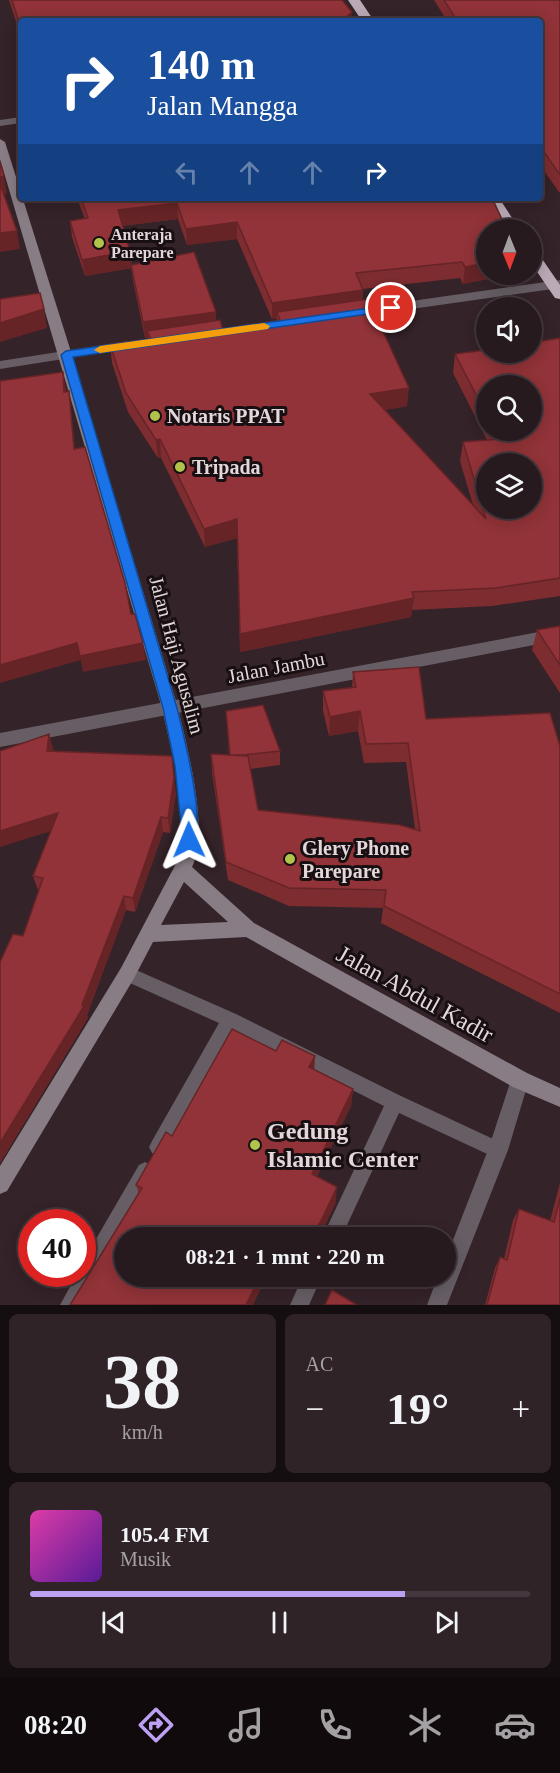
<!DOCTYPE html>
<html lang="id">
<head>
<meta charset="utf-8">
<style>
  :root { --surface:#271a1f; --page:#2f2328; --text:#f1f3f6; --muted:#a4a1a4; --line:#43383d; --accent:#bca0f2 }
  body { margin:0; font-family:Georgia,serif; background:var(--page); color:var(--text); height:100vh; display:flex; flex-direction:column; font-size:22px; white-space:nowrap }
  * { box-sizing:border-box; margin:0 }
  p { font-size:20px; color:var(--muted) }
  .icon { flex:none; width:33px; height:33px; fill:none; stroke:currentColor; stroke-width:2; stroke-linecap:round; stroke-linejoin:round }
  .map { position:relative; height:1305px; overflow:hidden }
  .drawer { display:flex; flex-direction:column; gap:9px; padding:9px; background:#150e11; flex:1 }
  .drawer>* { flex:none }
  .banner { position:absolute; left:18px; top:18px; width:525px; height:183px; border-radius:6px; box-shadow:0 3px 15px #0003,0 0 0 2px var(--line); background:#1a4fa0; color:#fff; overflow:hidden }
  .needle { width:39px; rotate:179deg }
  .controls { position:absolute; left:476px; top:219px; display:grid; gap:12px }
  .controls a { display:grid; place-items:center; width:66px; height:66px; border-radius:50%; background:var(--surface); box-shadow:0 3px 15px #0003,0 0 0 2px var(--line); font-size:30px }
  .speed { position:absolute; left:18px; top:1209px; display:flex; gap:12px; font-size:30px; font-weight:700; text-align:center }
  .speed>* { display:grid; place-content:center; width:78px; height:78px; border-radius:50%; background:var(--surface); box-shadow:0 3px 15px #0003,0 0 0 2px var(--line); line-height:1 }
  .speed .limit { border:9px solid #d22; background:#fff; color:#111 }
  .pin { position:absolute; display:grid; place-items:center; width:51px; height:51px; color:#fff; margin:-26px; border:3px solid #fff; border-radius:50%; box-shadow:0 2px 6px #0007 }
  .me { position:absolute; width:66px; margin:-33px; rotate:359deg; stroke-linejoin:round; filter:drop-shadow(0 0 4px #0008) }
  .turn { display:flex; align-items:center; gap:21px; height:126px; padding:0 30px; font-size:27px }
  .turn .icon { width:78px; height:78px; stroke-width:2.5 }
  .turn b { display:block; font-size:42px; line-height:51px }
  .lanes { display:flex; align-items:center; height:57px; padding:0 30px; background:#0003; justify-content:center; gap:30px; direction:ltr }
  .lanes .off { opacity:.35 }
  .big { font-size:45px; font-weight:600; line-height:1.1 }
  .drawer .widget { flex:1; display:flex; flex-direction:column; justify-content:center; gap:9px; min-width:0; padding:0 21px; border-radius:9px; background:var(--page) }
  .drawer .dial { align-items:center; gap:0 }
  .dial b { font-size:78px; line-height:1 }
  .song { display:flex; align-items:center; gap:18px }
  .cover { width:72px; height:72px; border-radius:9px; background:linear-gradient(135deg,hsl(320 70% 55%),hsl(270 70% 35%)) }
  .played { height:6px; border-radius:3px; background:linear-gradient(90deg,var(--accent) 75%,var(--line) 75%) }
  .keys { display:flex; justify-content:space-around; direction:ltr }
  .heat { display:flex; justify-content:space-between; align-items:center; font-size:33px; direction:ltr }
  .drawer .tiles { flex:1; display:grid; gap:9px; grid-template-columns:1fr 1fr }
  .widget:last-child { grid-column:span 2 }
  .trip { position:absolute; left:114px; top:1227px; width:342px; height:60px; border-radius:30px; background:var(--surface); box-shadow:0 3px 15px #0003,0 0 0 2px var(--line); font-weight:600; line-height:60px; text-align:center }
  .tabs { display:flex; height:96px; justify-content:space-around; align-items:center; background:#100a0c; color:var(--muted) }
  .tabs .icon { width:42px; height:42px }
  .tabs .current { color:var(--accent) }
  .tabs b { font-size:27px; color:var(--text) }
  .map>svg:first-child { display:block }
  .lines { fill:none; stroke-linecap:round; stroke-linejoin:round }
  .lane { fill:#665e64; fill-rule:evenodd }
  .street { fill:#665e64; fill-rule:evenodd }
  .secondary { fill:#887c85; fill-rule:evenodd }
  .highway { fill:#baa9b6; fill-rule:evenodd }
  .wall { fill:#7d2c30; fill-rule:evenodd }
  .shaded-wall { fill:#662427 }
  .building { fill:#913338; stroke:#662427; stroke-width:1.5; fill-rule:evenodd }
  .route { fill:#1a73e8; stroke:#114b97; stroke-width:1.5 }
  .slow { fill:#f59e0b }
  .poi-dot { fill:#b2c34c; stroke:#170f11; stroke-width:2 }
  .labels { text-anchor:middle; stroke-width:6; stroke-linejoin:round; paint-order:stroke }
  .far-poi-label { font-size:16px; font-weight:bold; fill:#e3d7da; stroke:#170f11; text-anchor:start }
  .poi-label { font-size:20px; font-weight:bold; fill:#e3d7da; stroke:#170f11; text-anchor:start }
  .street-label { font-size:20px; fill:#e3d7da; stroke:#170f11 }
  .near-street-label { font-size:24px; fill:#e3d7da; stroke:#170f11 }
  .near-poi-label { font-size:24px; font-weight:bold; fill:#e3d7da; stroke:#170f11; text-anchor:start }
</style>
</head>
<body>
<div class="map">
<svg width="560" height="1305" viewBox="0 0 560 1305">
  <rect width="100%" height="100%" fill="#342329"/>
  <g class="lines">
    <g class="lane">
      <path d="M127,966L236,1014L401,1096L504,1144L507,1150L504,1156L498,1159L399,1113L341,1238H322L384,1106L233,1030L164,1153L158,1156L152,1153L149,1147L152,1141L219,1023L121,979L119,974L121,969Z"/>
      <path d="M145,1162L151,1165L154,1171L151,1177L79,1305H60L77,1274H82V1263L139,1165Z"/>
      <path d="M303,1276H322L309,1305H290Z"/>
    </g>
    <g class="street">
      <path d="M21,117V123L0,126V120Z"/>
      <path d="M560,280V288L355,317L349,313L355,309Z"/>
      <path d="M129,341L133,342V348L0,369V361Z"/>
      <path d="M560,628V640L0,747V733Z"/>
      <path d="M520,1071L527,1073L529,1080L508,1150L447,1305H427L438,1276H446V1258L488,1150L511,1080L513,1073Z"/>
    </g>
    <path class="secondary" d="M0,139L5,142L72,355L178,708C187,747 210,831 192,867L254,923L527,1073L560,1088V1107L513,1087L246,937L153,942L133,980L7,1191L0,1194V1166L121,968L180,856L182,824L175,766L162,708L0,159ZM184,882L228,922L161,925Z"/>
    <g class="highway">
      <path d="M348,0H360L374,21H362Z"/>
      <path d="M485,198H499L520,230H507Z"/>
      <path d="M531,249L536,250L560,285V299L555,298L531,263Z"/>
    </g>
  </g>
  <g class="wall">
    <path d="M9,0H342L21,21V37Z"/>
    <path d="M434,0H560V192H559L540,165V21H447Z"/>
    <path d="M77,198H492L486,274H512L463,284L460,278L363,289L362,300L407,406L385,410L473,505L460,461L463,442L487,440L453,373L455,354L560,338V596L492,606L412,610L411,617L240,652L237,538L205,547L161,458H158L128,412L112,363L110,344L148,340V337L145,338L133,281L131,265L216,321L223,330L277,321V319H272L237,239L187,245L178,219L122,226L130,251L132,268L85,276L72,237L70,221L85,219ZM486,386L531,430H486Z"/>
    <path d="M560,626V693L532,650L537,630Z"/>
    <path d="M353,672L426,719L560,746V1013L381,923L383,908L289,906L228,880L212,773L211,754L229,755L226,711L280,751V765L250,769L258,810L415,829L406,762L364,763L358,731L329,736L323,711V691L352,688Z"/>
    <path d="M49,734L53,751L176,793L170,833L163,832L135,912L126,910L87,1015L88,1018L0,1163V962L23,936L39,891L38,890L33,876L51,831Z"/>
    <path d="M314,1070L353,1089L351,1106L317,1176L336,1202L319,1238H124L139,1194L136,1185L172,1136Z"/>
    <path d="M560,1183V1305H485L495,1268L500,1257L504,1259L513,1220L519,1209L550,1221Z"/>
  </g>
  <g class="shaded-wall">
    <path d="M352,12L351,21H342Z"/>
    <path d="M4,176L7,194L1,195L0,177Z"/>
    <path d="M177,203L178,219L119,226L118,210Z"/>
    <path d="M237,222V239L187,245L186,229Z"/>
    <path d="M17,231L20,249L0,252V233Z"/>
    <path d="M130,251L132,268L85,276L82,260Z"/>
    <path d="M486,263V274H512L463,284L465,267Z"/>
    <path d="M363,290L362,306L277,312V319H272V303Z"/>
    <path d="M44,309L47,328L0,342V323Z"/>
    <path d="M216,312V327L147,331L148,337L145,338L143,322Z"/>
    <path d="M63,372L66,389L67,410L64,392Z"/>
    <path d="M409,388L407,406L369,413L370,394Z"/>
    <path d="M69,391L71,409L77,466L74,449Z"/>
    <path d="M160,439L161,458H158L156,440Z"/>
    <path d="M237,519L238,538L205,547L204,529Z"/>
    <path d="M414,598L411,617L240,652V634Z"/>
    <path d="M77,643L81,660L0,683V665Z"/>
    <path d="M143,643L146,660L83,672L80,656Z"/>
    <path d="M360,711L358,731L329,736L330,717Z"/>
    <path d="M49,734L53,749L51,766L47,751Z"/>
    <path d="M174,778L176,793L170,833L168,818Z"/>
    <path d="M58,813L61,828L0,847V831Z"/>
    <path d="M161,817L163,832L135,912L133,898Z"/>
    <path d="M124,896L126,910L87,1015L88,1018L0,1163V1143L82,1005Z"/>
    <path d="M315,1056L314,1074L309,1067Z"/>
    <path d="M353,1089L351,1106L311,1189L312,1174Z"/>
    <path d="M337,1187L336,1202L320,1235L319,1238H310Z"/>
    <path d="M260,1276H267L253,1305H246Z"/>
  </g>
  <g class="building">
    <path d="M12,0H342L352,12L342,21H21V34L17,16Z"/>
    <path d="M444,0H560V175L540,146V21H457Z"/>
    <path d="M0,162L4,176L0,177Z"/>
    <path d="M0,184L17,231L0,233Z"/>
    <path d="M81,198H492L507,230H486V263L465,267L462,262L356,273L363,290L272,303L237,222L186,229L177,203L118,210L130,251L82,260L70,221L88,218Z"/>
    <path d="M194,252L216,312L143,322L131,265Z"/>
    <path d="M40,293L44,309L0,323V299Z"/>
    <path d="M368,299L409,388L370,394L486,519L463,442L499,439L495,430H531V386H486V414L455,354L486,350V352H531V343L560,338V578L496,588L412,592L414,598L240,634L237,519L204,529L160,439L156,440L126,393L110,344L151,339L147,331L220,320L223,330L280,320L277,312ZM486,464H531V508H486Z"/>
    <path d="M63,372L64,392L69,391L74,449L85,447L125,583L131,614H135L143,643L80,656L77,643L0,665V381Z"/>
    <path d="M560,626V665L537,630Z"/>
    <path d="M419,667L426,719L550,713L560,746V994L384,906L386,890L289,888L226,862L211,754L248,756L258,810L400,825L420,831L408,743L366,744L360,711L330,717L323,691L356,687L353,672Z"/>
    <path d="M263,705L280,751L243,755H230L226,711Z"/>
    <path d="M49,734L47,751L172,756L174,778L168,818L161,817L133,898L124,896L82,1005L84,1006L0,1143V962L13,934L23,936L43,878L33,876L58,813L0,831V751Z"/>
    <path d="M232,1029L276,1051L282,1040L315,1056L309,1067L353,1089L312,1174L337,1187L321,1221L310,1238H295L283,1231L279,1238H124V1276H260L246,1305H70L142,1188L136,1185L166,1132L172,1136Z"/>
    <path d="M560,1198V1305H487L500,1257L507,1260L519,1209L554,1222Z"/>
    <path d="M332,1290L357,1305H325Z"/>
  </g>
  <path class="route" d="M391,305L395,306V310L73,357L177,708C184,736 206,821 194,845H183L175,766L163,708L61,355L66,351Z"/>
  <path class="slow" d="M264,323L270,326L268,329L100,353L94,350L100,346Z"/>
  <g class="poi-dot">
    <circle cx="99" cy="243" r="6"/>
    <circle cx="155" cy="416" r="6"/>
    <circle cx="180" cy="467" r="6"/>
    <circle cx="290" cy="859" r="6"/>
    <circle cx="255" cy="1145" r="6"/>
  </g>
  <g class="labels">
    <g class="far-poi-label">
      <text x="111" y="240">Anteraja<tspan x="111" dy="18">Parepare</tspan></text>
    </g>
    <g class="poi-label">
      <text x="167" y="423">Notaris PPAT</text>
      <text x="192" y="474">Tripada</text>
      <text x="302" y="855">Glery Phone<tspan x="302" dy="23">Parepare</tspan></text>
    </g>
    <g class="street-label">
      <text transform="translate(177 655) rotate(75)" y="7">Jalan Haji Agusalim</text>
      <text transform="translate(276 667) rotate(-11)" y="7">Jalan Jambu</text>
    </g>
    <g class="near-street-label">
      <text transform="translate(415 994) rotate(29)" y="8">Jalan Abdul Kadir</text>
    </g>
    <g class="near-poi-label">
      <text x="267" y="1139">Gedung<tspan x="267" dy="28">Islamic Center</tspan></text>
    </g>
  </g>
</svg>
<div class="controls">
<a><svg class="needle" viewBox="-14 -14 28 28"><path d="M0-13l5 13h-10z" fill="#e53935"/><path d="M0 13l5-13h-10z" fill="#a4a1a4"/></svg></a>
<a><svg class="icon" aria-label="sound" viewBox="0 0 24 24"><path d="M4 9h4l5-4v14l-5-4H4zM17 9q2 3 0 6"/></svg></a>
<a><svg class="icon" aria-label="search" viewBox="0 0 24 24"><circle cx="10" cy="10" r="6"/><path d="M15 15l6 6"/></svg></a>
<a><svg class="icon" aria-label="layers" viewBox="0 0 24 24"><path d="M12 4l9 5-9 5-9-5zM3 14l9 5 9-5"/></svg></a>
</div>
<div class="speed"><div class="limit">40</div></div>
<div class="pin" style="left:391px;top:308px;background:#d93025"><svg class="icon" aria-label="arrive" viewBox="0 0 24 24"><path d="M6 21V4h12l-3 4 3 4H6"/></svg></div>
<svg class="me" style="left:189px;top:840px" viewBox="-20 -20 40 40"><path d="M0-17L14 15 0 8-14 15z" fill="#1a73e8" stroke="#fff" stroke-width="4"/></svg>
<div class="trip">08:21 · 1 mnt · 220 m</div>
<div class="banner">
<div class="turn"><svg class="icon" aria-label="right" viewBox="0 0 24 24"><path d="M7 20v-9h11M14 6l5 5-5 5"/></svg><div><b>140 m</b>Jalan Mangga</div></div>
<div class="lanes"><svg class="icon off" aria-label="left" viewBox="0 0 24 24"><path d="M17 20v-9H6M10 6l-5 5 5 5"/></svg><svg class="icon off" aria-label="ahead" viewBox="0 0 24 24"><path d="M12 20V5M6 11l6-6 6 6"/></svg><svg class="icon off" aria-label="ahead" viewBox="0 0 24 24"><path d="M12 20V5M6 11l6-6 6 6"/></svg><svg class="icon" aria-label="right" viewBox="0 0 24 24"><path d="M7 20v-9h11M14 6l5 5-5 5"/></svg></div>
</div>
</div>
<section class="drawer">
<div class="tiles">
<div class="widget dial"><b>38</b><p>km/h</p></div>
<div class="widget"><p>AC</p>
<div class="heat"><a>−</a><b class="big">19°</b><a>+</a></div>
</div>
<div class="widget">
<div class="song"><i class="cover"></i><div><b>105.4 FM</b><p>Musik</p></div></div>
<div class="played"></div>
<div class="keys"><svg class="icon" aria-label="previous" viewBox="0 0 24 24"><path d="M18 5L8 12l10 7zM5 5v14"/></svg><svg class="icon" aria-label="pause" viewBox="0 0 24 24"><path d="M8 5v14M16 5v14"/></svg><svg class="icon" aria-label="next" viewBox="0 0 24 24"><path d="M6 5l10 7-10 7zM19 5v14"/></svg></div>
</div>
</div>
</section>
<nav class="tabs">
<b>08:20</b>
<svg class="icon current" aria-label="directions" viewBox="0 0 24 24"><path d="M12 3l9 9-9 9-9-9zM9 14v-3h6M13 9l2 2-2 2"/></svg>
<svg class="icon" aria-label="music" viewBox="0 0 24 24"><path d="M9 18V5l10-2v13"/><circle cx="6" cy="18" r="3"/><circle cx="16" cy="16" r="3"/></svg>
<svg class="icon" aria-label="phone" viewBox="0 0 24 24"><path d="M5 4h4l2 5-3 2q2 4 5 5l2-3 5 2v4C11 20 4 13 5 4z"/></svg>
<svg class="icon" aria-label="climate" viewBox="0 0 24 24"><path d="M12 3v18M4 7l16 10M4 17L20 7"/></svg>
<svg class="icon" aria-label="car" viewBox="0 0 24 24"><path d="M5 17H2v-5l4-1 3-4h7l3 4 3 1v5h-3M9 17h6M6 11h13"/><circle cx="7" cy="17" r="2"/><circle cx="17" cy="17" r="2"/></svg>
</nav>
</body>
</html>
